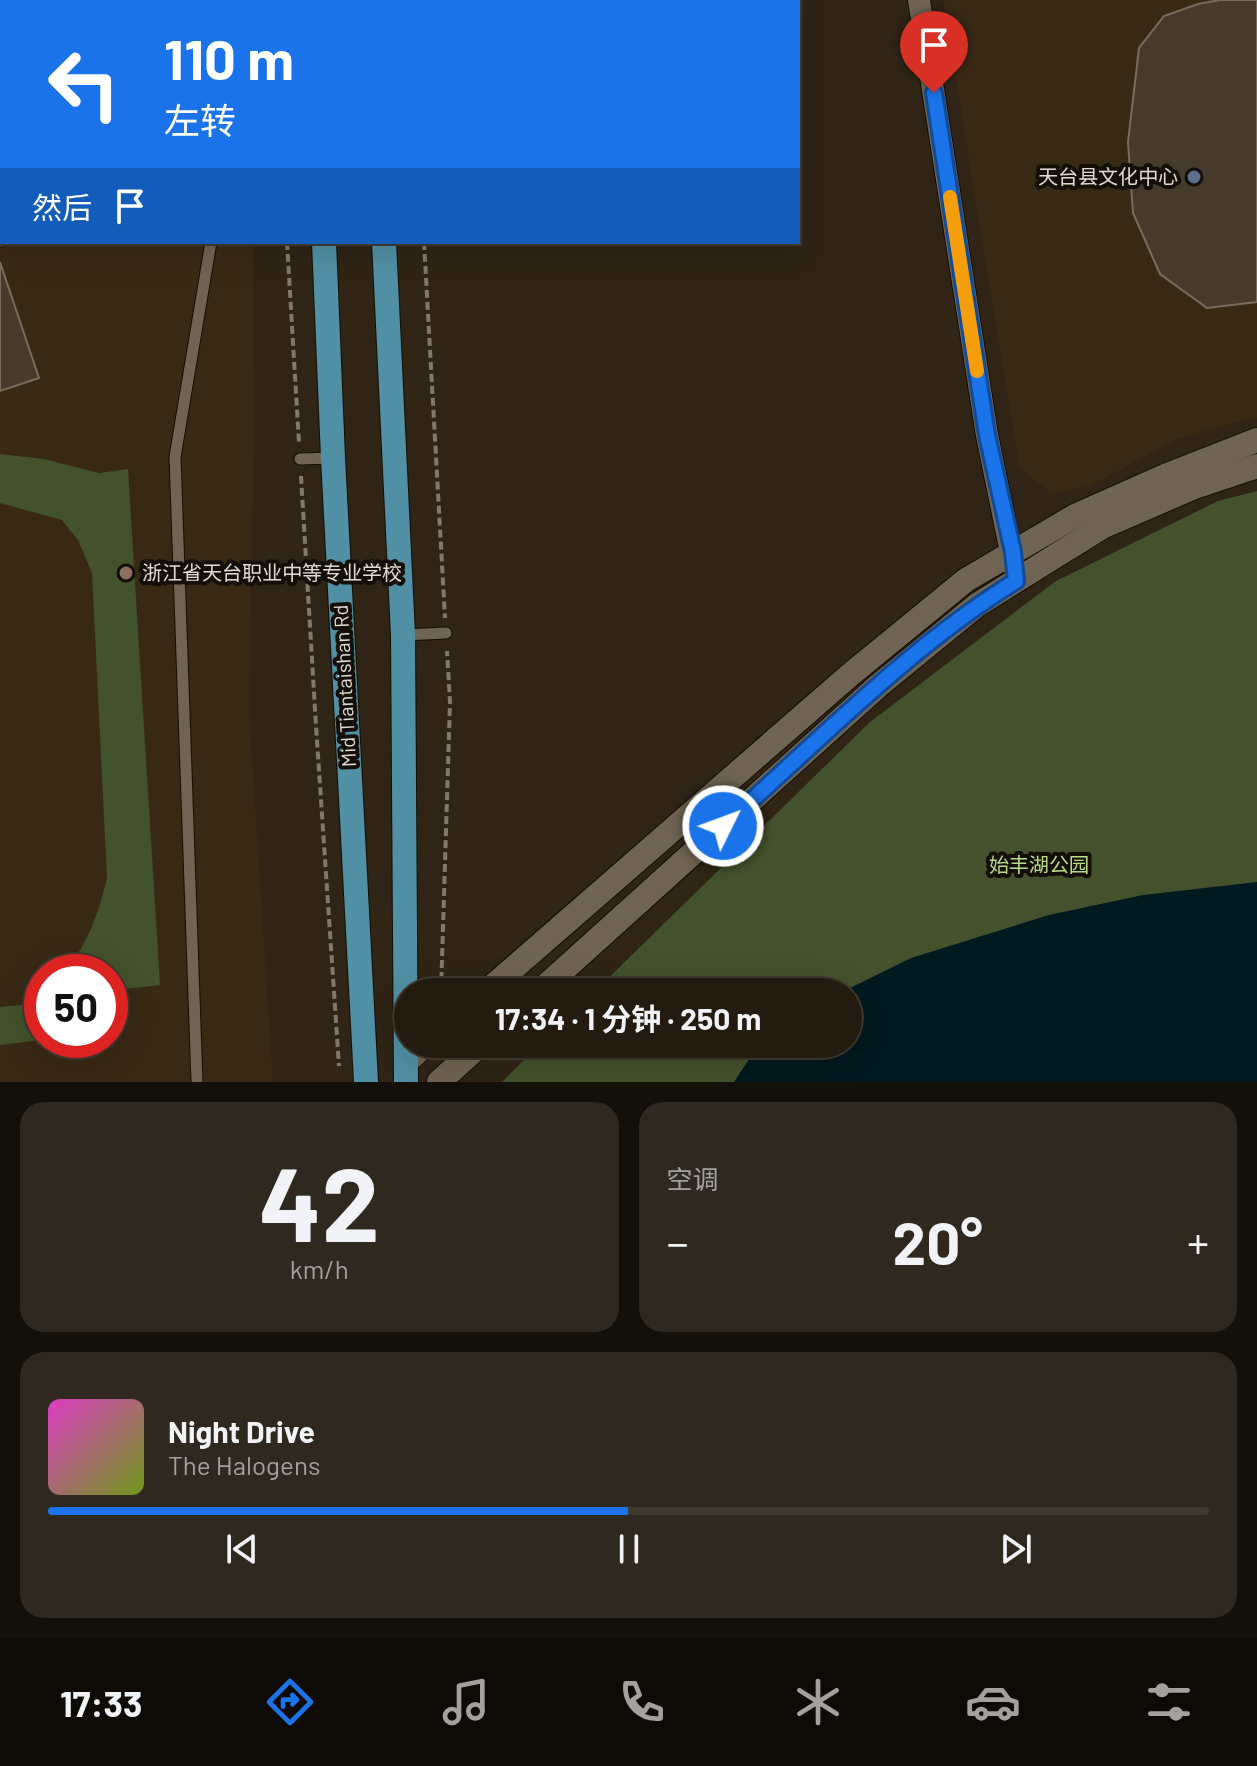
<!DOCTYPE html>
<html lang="zh">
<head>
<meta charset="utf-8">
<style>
  :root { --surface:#231b10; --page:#2f281e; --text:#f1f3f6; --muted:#a3a19f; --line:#403930; --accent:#1a73e8 }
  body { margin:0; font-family:Barlow,"Noto Sans SC",sans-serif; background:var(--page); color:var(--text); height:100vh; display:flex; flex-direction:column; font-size:30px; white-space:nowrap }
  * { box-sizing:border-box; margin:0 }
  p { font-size:26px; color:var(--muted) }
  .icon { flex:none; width:44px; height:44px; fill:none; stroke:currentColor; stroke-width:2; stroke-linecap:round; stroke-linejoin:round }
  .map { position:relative; height:1082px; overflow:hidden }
  .details { display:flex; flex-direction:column; gap:20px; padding:20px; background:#130f09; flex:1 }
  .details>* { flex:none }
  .banner { position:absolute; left:0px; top:0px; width:800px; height:244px; box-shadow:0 8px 32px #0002,0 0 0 2px var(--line); background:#1a73e8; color:#fff; overflow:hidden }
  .speed { position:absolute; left:24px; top:954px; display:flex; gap:16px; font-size:40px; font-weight:700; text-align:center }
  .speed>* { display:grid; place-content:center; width:104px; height:104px; border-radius:50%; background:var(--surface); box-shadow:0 8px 32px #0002,0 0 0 2px var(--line); line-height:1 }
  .speed .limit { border:12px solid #d22; background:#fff; color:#111 }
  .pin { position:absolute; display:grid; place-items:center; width:68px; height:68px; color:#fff; margin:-82px -34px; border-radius:50% 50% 50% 0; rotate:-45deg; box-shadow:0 0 8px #0007 }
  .pin .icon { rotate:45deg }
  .me { position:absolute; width:88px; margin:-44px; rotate:48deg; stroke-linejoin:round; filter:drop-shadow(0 0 6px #0008) }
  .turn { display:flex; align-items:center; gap:28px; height:168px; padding:0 32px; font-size:36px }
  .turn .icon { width:104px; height:104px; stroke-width:2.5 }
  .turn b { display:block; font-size:56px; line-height:68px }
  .then { display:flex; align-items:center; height:76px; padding:0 32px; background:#0003; gap:16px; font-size:30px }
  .big { font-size:60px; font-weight:700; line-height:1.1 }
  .details .tile { flex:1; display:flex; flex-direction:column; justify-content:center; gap:12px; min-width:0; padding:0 28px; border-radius:24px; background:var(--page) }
  .details .dial { align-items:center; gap:0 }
  .dial b { font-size:104px; line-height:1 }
  .song { display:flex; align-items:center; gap:24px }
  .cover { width:96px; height:96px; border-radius:12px; background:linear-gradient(135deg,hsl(310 70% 55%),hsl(80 70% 35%)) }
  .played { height:8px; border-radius:4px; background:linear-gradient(90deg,var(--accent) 50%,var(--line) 50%) }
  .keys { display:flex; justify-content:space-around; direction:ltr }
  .heat { display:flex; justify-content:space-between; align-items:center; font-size:44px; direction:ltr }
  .details .tiles { flex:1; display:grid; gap:20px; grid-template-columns:1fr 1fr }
  .tile:last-child { grid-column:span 2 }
  .trip { position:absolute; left:394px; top:978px; width:468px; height:80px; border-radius:40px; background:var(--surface); box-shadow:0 8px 32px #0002,0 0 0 2px var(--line); font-weight:700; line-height:80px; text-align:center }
  .dock { display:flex; height:128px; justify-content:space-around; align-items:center; background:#0e0b06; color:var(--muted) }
  .dock .icon { width:56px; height:56px }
  .dock .on { color:var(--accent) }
  .dock b { font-size:36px; color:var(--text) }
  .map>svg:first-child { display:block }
  .built { fill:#382915; fill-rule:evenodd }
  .green { fill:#43512c }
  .water { fill:#001a1f }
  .building { fill:#453a2b; stroke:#796c5d; stroke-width:2 }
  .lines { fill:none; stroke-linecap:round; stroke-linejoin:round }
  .lane-casing { stroke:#160d02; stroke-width:13 }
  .street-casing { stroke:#160d02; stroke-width:24 }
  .secondary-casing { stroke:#160d02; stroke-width:26 }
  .primary-casing { stroke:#160d02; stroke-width:26 }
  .path { stroke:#81786c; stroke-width:4; stroke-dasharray:8 4; stroke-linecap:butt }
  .lane { stroke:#6f6353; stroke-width:11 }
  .street { stroke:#6f6353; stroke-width:22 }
  .secondary { stroke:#6f6353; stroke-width:24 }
  .primary { stroke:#508fa4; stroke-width:24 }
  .route-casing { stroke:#114b97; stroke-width:20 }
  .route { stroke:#1a73e8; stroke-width:14 }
  .slow { stroke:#f59e0b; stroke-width:14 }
  .service-dot { fill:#5c6f8a; stroke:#130e08; stroke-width:3 }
  .education-dot { fill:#8d6e63; stroke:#130e08; stroke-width:3 }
  .labels { text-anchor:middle; stroke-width:8; stroke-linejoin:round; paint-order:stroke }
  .poi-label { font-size:20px; fill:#e1dad1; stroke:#130e08; text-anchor:end }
  .street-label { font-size:20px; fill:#e1dad1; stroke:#130e08 }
  .park-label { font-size:20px; fill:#bbdc84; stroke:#130e08 }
</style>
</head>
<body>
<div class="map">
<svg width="1257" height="1082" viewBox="0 0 1257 1082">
  <rect width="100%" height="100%" fill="#2f2416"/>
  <g class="built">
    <path d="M0,0H227V2H2V242H253L254,438L249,709L273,1082H0ZM42,972H110V1040H42Z"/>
    <path d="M943,0H1257V417L1179,438L1090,486L1051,494L1019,467Z"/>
  </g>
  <g class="green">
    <path d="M0,454L44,459L99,473L128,469L160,985L116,990L110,997V972H64C89,943 98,914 107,878L92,573L78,540L62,520L0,503Z"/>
    <path d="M1257,491V1082H502L540,1044H848V992H594L870,722L1056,581L1218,501Z"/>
    <path d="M42,995V1040L0,1045V1007L23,1005Z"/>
  </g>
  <path class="water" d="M1257,882V1082H734L757,1047L761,1044H848V992H842L911,958L1049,915L1143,895Z"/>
  <g class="building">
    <path d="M1220,0H1257V302L1207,308L1160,274L1133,213L1128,142L1139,48L1164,16L1198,4Z"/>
    <path d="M2,106V202L0,203V107Z"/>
    <path d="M0,262L39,378L0,391Z"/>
  </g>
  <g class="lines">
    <g class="lane-casing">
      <g id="lane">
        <path d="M143,0L144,2"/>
        <path d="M0,241H2"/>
        <path d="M300,459L333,458"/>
        <path d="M403,635L446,633"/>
        <path d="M197,1082L175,457L211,242"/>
      </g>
    </g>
    <g class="street-casing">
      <path id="street" d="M919,0L987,435L1014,567"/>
    </g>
    <g class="secondary-casing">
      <g id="secondary">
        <path d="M370,2L387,0"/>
        <path d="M486,992L851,674L966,580L1075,516L1165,476L1257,440"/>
        <path d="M539,992L878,686L977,605L1102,527L1192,488L1257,466"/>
        <path d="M406,1062L426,1044"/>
        <path d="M439,1082L481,1044"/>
      </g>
    </g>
    <g class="primary-casing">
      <g id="primary">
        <path d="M302,0L303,2"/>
        <path d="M365,0L366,2"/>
        <path d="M324,242L333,458L366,1082"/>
        <path d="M384,242L403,635L406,1082"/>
      </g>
    </g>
    <g class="path">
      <path d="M258,0V2"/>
      <path d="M287,242L299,443"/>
      <path d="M424,242L445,618"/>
      <path d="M301,476L316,726L339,1066"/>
      <path d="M441,992L450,702L447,651"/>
    </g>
    <use href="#lane" class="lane"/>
    <use href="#street" class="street"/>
    <use href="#secondary" class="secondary"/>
    <use href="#primary" class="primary"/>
  </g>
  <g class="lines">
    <g class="route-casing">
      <path id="route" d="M723,826C817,743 910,646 1016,581L1013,552L987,435L934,93"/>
    </g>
    <use href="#route" class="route"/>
    <path class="slow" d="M950,197L977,371"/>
  </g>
  <circle class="service-dot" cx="1194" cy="177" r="8"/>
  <circle class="education-dot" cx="126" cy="573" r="8"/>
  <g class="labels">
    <g class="poi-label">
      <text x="1178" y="184">天台县文化中心</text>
      <text x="142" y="580" text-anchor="start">浙江省天台职业中等专业学校</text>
    </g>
    <g class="street-label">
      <text transform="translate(345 686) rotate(-93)" y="7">Mid Tiantaishan Rd</text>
    </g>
    <g class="park-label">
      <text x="1039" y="872">始丰湖公园</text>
    </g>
  </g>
</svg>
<div class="speed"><div class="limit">50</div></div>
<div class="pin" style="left:934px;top:93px;background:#d93025"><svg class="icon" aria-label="arrive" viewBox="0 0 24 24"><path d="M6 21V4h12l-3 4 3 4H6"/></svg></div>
<svg class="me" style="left:723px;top:826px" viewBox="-20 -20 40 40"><circle r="17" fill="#1a73e8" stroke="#fff" stroke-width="3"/><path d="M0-11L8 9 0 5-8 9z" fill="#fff"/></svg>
<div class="trip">17:34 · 1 分钟 · 250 m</div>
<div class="banner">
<div class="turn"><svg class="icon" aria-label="left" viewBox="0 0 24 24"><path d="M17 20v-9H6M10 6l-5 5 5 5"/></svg><div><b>110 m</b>左转</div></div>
<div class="then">然后<svg class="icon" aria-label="arrive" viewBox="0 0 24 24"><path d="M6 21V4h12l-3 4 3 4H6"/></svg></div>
</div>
</div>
<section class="details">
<div class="tiles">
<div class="tile dial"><b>42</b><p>km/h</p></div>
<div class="tile"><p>空调</p>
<div class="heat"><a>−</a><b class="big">20°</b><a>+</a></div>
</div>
<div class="tile">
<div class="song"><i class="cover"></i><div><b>Night Drive</b><p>The Halogens</p></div></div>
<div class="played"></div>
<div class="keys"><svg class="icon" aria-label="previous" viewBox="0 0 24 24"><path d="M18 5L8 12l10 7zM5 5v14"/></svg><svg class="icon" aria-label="pause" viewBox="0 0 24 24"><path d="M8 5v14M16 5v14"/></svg><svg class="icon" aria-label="next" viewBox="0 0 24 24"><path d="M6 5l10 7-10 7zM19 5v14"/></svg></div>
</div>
</div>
</section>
<nav class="dock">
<b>17:33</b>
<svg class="icon on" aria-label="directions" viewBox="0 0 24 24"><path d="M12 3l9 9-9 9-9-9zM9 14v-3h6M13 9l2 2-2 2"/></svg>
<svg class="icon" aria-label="music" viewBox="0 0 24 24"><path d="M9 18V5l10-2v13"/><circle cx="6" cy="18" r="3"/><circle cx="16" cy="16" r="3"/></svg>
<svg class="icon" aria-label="phone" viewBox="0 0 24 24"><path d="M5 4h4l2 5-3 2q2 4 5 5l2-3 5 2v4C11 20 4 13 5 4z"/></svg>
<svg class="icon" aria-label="climate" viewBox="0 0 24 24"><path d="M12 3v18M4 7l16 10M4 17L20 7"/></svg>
<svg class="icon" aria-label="car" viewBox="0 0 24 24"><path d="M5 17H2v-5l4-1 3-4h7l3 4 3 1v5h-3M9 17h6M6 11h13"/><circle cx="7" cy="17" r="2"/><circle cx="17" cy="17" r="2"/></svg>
<svg class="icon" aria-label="filters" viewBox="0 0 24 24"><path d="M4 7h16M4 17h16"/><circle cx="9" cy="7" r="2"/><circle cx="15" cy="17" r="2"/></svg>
</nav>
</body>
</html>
